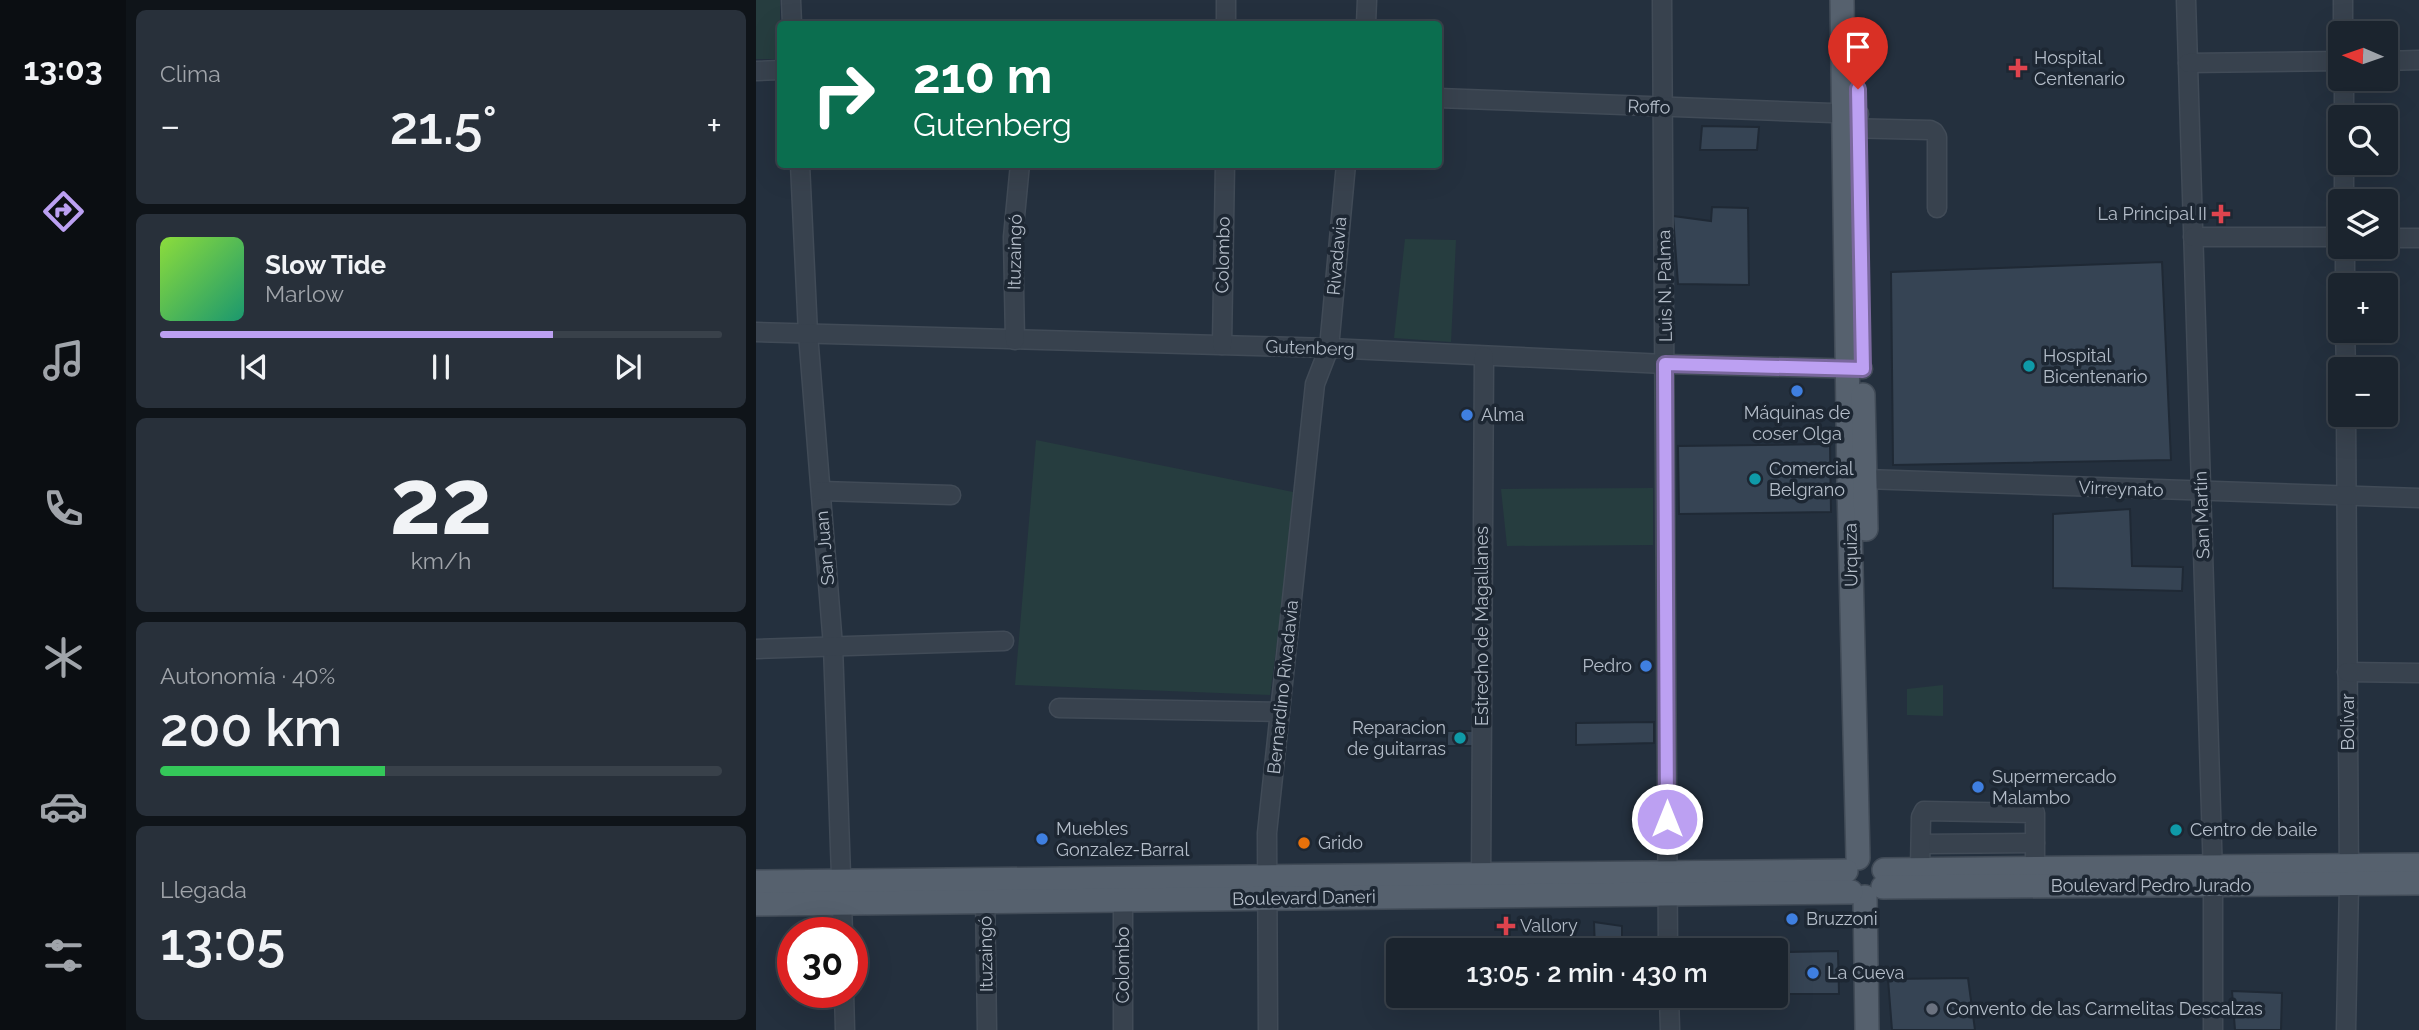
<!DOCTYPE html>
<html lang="es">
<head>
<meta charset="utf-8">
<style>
  :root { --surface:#1b242e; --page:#28303a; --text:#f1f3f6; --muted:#a0a4aa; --line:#39414a; --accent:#bca0f2 }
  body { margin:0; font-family:Raleway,sans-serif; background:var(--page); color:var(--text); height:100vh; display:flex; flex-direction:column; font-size:26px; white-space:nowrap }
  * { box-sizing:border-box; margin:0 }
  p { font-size:23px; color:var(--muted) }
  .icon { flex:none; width:38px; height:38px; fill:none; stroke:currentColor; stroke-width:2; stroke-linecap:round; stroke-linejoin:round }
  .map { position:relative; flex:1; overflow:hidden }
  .panel { display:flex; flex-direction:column; gap:10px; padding:10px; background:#0f1419; width:630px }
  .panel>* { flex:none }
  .banner { position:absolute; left:21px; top:21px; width:665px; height:147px; border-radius:7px; box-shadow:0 7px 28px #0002,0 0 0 2px var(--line); background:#0b6e4f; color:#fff; overflow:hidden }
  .needle { width:46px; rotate:272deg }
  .tools { position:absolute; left:1572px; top:21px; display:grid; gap:14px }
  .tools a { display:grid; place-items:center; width:70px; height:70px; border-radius:7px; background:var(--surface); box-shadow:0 7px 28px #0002,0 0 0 2px var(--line); font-size:35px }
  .speed { position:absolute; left:21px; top:917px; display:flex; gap:14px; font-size:35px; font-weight:700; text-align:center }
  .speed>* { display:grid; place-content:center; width:91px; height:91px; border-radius:50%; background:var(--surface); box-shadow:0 7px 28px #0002,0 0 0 2px var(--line); line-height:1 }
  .speed .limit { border:10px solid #d22; background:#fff; color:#111 }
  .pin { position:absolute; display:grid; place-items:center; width:60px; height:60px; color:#fff; margin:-72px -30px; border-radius:50% 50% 50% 0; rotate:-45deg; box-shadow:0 0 7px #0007 }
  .pin .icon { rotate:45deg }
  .me { position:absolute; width:77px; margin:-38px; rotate:0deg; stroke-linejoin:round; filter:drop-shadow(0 0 5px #0008) }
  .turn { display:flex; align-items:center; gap:24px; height:147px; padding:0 21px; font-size:32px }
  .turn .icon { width:91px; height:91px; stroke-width:2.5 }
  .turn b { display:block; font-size:49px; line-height:60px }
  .big { font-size:52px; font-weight:600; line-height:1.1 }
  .panel .card { flex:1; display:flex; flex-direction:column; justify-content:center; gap:10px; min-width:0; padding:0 24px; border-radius:10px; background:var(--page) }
  .panel .dial { align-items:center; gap:0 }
  .dial b { font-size:91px; line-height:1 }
  .song { display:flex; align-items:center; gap:21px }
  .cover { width:84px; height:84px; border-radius:10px; background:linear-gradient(135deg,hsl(90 70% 55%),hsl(160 70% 35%)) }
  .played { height:7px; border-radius:4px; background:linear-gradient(90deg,var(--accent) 70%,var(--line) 70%) }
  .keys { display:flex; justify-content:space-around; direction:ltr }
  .heat { display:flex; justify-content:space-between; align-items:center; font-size:38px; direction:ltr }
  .charge { height:10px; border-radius:5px; background:linear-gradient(90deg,#34c759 40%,var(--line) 0) }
  .trip { position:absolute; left:630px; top:938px; width:402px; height:70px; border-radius:7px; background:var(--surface); box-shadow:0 7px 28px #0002,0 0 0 2px var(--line); font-weight:600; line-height:70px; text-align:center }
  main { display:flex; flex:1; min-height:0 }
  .menu { display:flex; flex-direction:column; width:126px; justify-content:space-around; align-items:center; background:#0b0e12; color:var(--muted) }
  .menu .icon { width:49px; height:49px }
  .menu .active { color:var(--accent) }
  .menu b { font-size:32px; color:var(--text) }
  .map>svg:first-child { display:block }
  .green { fill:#263d3f }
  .building { fill:#364454; stroke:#1f2935; stroke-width:2 }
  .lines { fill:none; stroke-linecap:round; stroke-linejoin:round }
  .minor-casing { stroke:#414b57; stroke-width:21 }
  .major-casing { stroke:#414b57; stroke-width:26 }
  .minor { stroke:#38424e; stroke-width:18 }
  .major { stroke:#56616e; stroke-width:23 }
  .route-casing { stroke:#7a689d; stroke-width:18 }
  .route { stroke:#bca0f2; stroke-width:12 }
  .health-dot { fill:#e0444e; stroke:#1d2733; stroke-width:2.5 }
  .culture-dot { fill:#0f9aa8; stroke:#1d2733; stroke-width:2.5 }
  .shop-dot { fill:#3f7fe0; stroke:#1d2733; stroke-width:2.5 }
  .food-dot { fill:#e8710a; stroke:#1d2733; stroke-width:2.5 }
  .worship-dot { fill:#6b7280; stroke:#1d2733; stroke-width:2.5 }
  .labels { text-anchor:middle; stroke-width:7; stroke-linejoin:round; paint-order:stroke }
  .poi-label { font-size:18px; fill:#b4bdc9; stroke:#1d2733; text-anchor:start }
  .street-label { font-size:18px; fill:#b4bdc9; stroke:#1d2733 }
</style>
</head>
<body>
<main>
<nav class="menu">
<b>13:03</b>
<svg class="icon active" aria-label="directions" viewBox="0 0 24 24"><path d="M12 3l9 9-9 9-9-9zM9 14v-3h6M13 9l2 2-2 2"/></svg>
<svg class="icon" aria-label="music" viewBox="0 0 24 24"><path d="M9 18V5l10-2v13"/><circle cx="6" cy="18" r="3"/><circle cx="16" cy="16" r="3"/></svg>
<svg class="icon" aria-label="phone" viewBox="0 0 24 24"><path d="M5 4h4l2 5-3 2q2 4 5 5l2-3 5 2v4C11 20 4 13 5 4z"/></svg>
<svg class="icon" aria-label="climate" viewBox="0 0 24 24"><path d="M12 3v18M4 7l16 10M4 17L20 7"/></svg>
<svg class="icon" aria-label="car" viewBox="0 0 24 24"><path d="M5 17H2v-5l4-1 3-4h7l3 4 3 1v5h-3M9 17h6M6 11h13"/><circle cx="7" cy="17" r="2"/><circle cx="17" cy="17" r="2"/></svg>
<svg class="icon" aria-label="filters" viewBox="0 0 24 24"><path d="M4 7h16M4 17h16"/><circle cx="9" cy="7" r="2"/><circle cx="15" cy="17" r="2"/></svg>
</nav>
<section class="panel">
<div class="card"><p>Clima</p>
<div class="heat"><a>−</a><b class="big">21.5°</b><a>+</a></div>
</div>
<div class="card">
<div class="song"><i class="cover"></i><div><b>Slow Tide</b><p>Marlow</p></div></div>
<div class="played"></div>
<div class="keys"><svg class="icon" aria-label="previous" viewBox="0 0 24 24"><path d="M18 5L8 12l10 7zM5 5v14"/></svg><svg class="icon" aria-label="pause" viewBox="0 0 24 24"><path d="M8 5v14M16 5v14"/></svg><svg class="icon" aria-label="next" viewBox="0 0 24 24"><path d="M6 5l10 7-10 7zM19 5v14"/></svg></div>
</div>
<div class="card dial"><b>22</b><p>km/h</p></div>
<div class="card"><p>Autonomía · 40%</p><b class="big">200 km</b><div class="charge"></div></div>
<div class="card"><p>Llegada</p><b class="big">13:05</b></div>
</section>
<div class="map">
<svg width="1663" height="1030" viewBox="0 0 1663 1030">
  <rect width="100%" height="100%" fill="#24303e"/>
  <g class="green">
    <rect x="0" y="0" width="24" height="59"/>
    <path d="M649,239L700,240L695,342L638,338Z"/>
    <path d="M280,440L537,492L528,588L514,695L259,685Z"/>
    <path d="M897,488V545L751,546L745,489Z"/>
    <path d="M1187,685V716L1151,715V689Z"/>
  </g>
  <g class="building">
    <path d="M946,126L1003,127L1001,150H944Z"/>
    <path d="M956,207L992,208L993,285L922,284L917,216L955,221Z"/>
    <path d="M1406,262L1415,460L1137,465L1135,272Z"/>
    <path d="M1074,444L1075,512L923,514L922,446Z"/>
    <path d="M1374,509L1376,566L1427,567L1426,591L1297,588V514Z"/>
    <path d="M898,722V743L820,745V723Z"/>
    <rect x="691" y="731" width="26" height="15"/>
    <path d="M838,922L866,926V950H839Z"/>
    <path d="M1082,951L1083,994H1033L1032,952Z"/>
    <path d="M1212,978L1219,1030H1136L1132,979Z"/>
    <path d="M1476,991L1526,993L1525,1030H1479Z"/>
    <path d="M841,996H867V1004L841,1005Z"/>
  </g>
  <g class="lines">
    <g class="minor-casing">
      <g id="minor">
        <path d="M35,0L36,24"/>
        <path d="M906,0L912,950"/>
        <path d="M1430,0L1457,876V1030"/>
        <path d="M1587,0V33"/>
        <path d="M470,24V0"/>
        <path d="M610,24L611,0"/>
        <path d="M1629,61L1663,60"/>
        <path d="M1432,63L1584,61"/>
        <path d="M0,71L24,70"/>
        <path d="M1588,79V117"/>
        <path d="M682,98L1103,114"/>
        <path d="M1087,128L1174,130L1178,132L1181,137V208"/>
        <path d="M1588,163V201"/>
        <path d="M44,164L52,334L77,646L87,933"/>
        <path d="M1437,237H1584"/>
        <path d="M1629,238H1663"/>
        <path d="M1589,247V285"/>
        <path d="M1589,331L1590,369"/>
        <path d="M0,332L573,348L909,364L1107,369"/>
        <path d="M259,340L257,237L264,164"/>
        <path d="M466,345L469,164"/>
        <path d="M1590,415L1593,884L1590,1030"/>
        <path d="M1109,479L1663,498"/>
        <path d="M65,491L195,495"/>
        <path d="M0,649L248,641"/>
        <path d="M1591,672L1663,673"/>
        <path d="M303,708L524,712"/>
        <path d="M1165,844L1279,843"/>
        <path d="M1164,869L1165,817L1168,811L1279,813V868"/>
        <path d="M725,885L728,356"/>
        <path d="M229,890L231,1030"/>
        <path d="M367,900V1030"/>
        <path d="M88,992L89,1030"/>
        <path d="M913,996L914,1030"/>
        <path d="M512,1030L511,833L559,384L573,348L590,164"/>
      </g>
    </g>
    <g class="major-casing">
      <g id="major">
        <path d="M1086,0L1093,485L1102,858"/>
        <path d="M1107,395L1110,529"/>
        <path d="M1128,870L1663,865"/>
        <path d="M0,882L1090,871"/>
        <path d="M1127,887L1663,883"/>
        <path d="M1109,897L1111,1030"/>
        <path d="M0,904L1095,892"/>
      </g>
    </g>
    <use href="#minor" class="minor"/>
    <use href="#major" class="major"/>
  </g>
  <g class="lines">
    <g class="route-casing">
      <path id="route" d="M911,819L909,364L1107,369L1102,89"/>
    </g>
    <use href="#route" class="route"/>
  </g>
  <g class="health-dot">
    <path d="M1258.5 57.5h7v7h7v7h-7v7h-7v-7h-7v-7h7z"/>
    <path d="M1461.5 203.5h7v7h7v7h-7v7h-7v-7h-7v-7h7z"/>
    <path d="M746.5 915.5h7v7h7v7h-7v7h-7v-7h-7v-7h7z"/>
  </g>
  <g class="culture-dot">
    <circle cx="1273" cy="366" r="7"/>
    <circle cx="999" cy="479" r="7"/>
    <circle cx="704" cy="738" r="7"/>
    <circle cx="1420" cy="830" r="7"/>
  </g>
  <g class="shop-dot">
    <circle cx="1041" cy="391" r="7"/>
    <circle cx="711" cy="415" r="7"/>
    <circle cx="890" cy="666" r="7"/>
    <circle cx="1222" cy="787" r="7"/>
    <circle cx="286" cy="839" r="7"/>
    <circle cx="1036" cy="919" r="7"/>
    <circle cx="1057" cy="973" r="7"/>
  </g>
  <circle class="food-dot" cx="548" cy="843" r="7"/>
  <circle class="worship-dot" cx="1176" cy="1009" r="7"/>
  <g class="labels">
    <g class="poi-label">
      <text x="1278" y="64">Hospital<tspan x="1278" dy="21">Centenario</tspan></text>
      <text x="1451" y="220" text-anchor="end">La Principal II</text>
      <text x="1287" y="362">Hospital<tspan x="1287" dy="21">Bicentenario</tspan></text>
      <text x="1041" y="419" text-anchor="middle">Máquinas de<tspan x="1041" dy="21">coser Olga</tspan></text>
      <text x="725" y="421">Alma</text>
      <text x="1013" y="475">Comercial<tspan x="1013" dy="21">Belgrano</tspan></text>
      <text x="876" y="672" text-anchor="end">Pedro</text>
      <text x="690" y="734" text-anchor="end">Reparacion<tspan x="690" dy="21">de guitarras</tspan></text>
      <text x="1236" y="783">Supermercado<tspan x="1236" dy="21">Malambo</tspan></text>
      <text x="300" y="835">Muebles<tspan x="300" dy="21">Gonzalez-Barral</tspan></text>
      <text x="1434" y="836">Centro de baile</text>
      <text x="562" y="849">Grido</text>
      <text x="1050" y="925">Bruzzoni</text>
      <text x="764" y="932">Vallory</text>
      <text x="1071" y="979">La Cueva</text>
      <text x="1190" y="1015">Convento de las Carmelitas Descalzas</text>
    </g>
    <g class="street-label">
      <text transform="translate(893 107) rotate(2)" y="6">Roffo</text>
      <text transform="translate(259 252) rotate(-89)" y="6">Ituzaingó</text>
      <text transform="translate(467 255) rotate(-89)" y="6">Colombo</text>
      <text transform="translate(581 256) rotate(-85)" y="6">Rivadavia</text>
      <text transform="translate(909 286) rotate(-91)" y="6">Luis N. Palma</text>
      <text transform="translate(554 348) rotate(2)" y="6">Gutenberg</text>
      <text transform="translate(1365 489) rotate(2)" y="6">Virreynato</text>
      <text transform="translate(1446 515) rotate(-92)" y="6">San Martín</text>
      <text transform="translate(69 548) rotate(-95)" y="6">San Juan</text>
      <text transform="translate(1095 555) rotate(-91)" y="6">Urquiza</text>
      <text transform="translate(726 626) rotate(-90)" y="6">Estrecho de Magallanes</text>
      <text transform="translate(527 687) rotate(-84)" y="6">Bernardino Rivadavia</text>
      <text transform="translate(1592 722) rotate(-90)" y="6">Bolívar</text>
      <text x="1395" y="892">Boulevard Pedro Jurado</text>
      <text transform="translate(548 898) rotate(-1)" y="6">Boulevard Daneri</text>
      <text transform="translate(230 954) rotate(-91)" y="6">Ituzaingó</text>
      <text transform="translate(367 965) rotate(-90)" y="6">Colombo</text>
    </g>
  </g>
</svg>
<div class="tools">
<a><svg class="needle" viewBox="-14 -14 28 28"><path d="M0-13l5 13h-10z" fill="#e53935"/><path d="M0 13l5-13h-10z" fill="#a0a4aa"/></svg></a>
<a><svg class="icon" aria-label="search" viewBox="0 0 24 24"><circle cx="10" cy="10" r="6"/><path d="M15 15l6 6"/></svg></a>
<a><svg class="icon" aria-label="layers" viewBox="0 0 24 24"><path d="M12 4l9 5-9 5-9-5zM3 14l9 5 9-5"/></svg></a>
<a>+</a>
<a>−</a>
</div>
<div class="speed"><div class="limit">30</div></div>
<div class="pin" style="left:1102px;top:89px;background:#d93025"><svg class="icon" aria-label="arrive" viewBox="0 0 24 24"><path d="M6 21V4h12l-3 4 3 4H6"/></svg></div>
<svg class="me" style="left:911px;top:819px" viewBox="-20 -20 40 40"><circle r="17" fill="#bca0f2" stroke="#fff" stroke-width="3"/><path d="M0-11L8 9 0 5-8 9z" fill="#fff"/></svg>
<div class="trip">13:05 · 2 min · 430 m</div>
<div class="banner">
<div class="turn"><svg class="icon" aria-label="right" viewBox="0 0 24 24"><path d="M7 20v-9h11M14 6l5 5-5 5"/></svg><div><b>210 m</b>Gutenberg</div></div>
</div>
</div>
</main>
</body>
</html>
